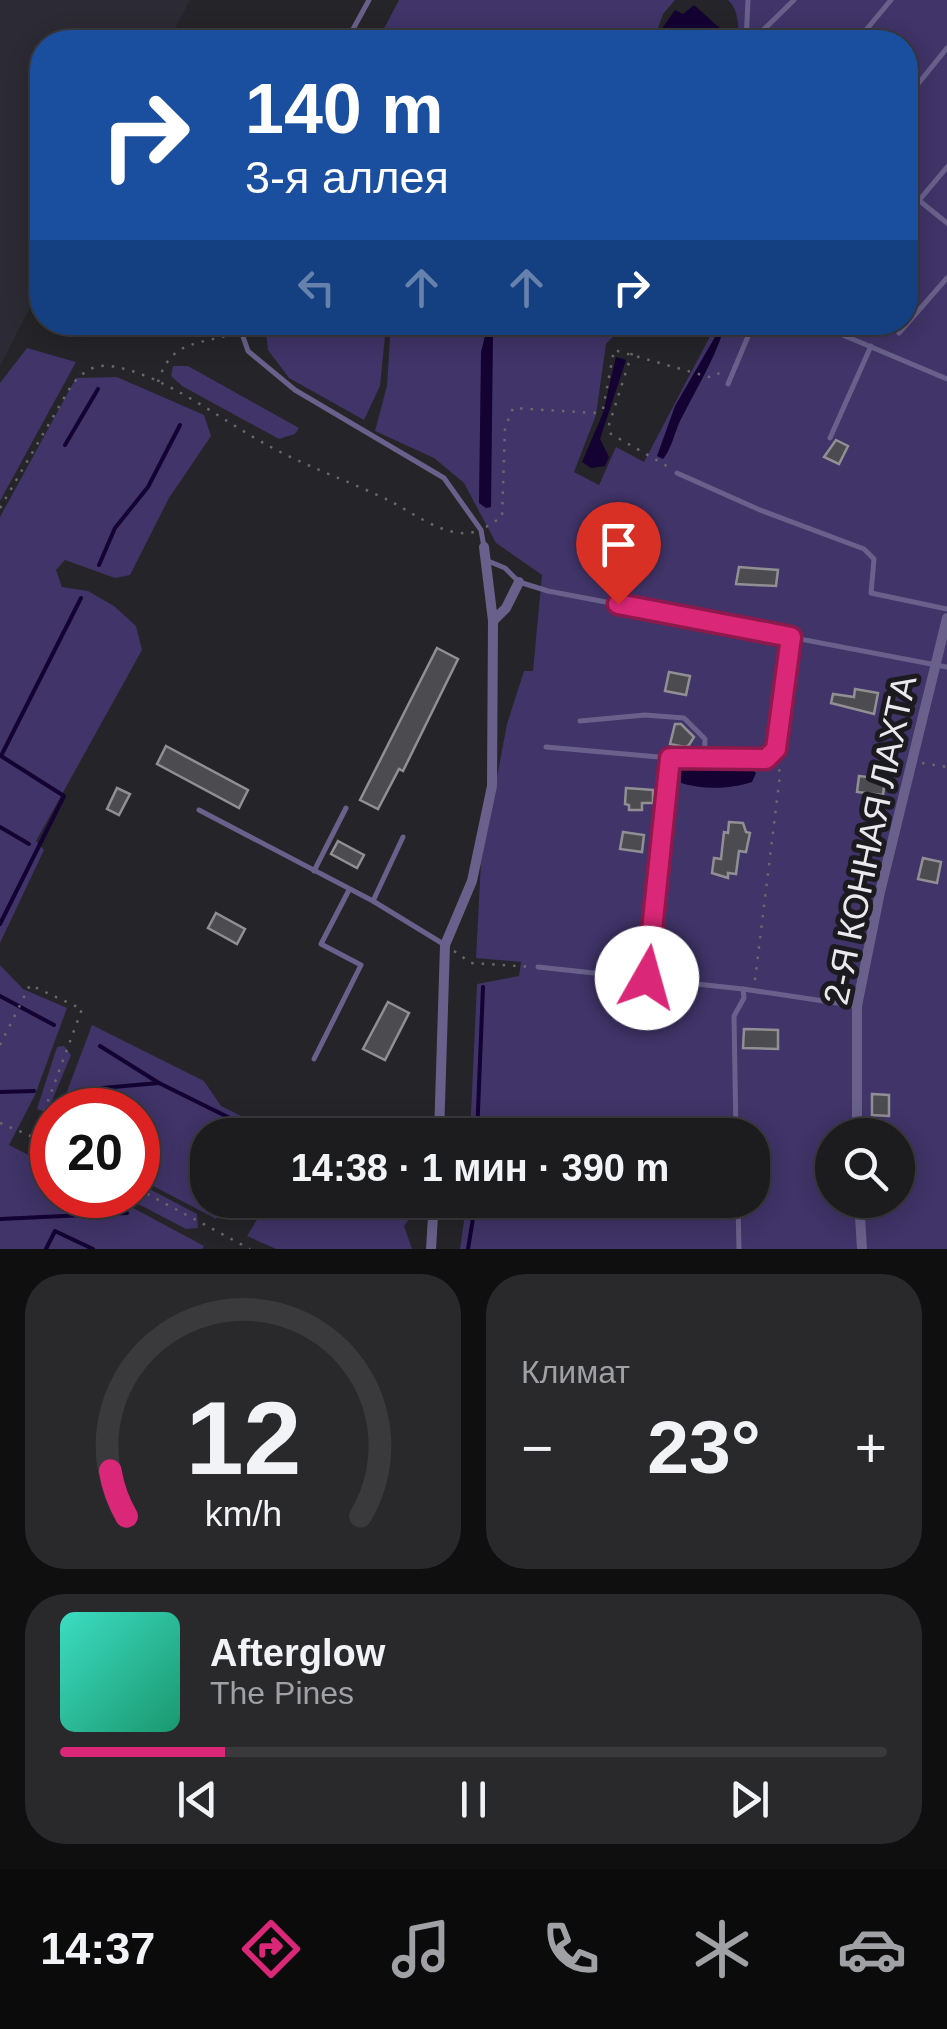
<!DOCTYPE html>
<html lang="ru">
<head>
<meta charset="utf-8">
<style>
  :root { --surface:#1c1b1e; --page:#29282b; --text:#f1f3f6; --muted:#a0a1a4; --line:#3a393c; --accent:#db2777 }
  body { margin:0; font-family:Arial,sans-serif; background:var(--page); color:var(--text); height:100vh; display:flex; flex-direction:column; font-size:38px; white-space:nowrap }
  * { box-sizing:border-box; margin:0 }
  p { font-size:32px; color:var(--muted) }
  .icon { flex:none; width:55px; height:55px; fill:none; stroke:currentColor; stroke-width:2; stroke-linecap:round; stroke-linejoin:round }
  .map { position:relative; height:1249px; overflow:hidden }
  .panel { display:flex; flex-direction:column; gap:25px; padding:25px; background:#0f0f10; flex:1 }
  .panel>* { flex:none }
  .banner { position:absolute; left:30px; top:30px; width:888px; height:305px; border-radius:40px; box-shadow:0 5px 25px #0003,0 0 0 2px var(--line); background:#1a4fa0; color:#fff; overflow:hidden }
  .controls { position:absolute; left:815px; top:1118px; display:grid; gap:20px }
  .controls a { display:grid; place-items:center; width:100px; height:100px; border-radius:50%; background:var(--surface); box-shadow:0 5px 25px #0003,0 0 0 2px var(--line); font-size:50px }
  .speed { position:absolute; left:30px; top:1088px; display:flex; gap:20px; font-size:50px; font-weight:700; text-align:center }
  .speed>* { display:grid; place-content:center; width:130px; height:130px; border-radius:50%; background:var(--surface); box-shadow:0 5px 25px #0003,0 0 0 2px var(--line); line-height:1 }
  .speed .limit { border:15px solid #d22; background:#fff; color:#111 }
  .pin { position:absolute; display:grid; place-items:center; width:85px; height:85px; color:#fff; margin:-102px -42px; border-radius:50% 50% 50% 0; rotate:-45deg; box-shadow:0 0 10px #0007 }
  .pin .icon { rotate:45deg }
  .me { position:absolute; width:110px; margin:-55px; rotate:7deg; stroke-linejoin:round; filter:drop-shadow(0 0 8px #0008) }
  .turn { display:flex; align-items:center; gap:35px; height:210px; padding:0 50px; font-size:45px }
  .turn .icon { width:130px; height:130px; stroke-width:2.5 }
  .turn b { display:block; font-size:70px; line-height:85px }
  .lanes { display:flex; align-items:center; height:95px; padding:0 50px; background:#0003; justify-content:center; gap:50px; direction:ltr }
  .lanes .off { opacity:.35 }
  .big { font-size:75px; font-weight:700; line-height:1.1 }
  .panel .card { flex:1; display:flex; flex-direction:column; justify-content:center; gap:15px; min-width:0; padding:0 35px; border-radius:40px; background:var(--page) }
  .panel .dial { align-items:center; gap:0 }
  .dial svg { height:260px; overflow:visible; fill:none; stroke:var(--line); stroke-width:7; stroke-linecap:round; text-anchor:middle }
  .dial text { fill:var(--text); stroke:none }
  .song { display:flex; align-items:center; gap:30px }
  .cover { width:120px; height:120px; border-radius:15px; background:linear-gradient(135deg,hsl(170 70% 55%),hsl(160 70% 35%)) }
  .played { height:10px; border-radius:5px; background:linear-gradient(90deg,var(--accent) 20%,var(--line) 20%) }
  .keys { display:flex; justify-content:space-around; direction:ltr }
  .heat { display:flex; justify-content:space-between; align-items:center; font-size:55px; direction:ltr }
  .panel .tiles { flex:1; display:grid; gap:25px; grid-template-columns:1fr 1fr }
  .card:last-child { grid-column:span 2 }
  .trip { position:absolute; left:190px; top:1118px; width:580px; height:100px; border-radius:40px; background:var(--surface); box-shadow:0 5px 25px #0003,0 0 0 2px var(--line); font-weight:700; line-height:100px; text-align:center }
  .tab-bar { display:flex; height:160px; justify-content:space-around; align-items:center; background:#0b0b0c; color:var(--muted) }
  .tab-bar .icon { width:70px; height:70px }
  .tab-bar .on { color:var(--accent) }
  .tab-bar b { font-size:45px; color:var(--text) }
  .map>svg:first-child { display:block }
  .built { fill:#2c2a34 }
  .green { fill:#403468; fill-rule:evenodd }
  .water { fill:#130232 }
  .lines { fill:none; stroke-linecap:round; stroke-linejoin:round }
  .stream { stroke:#130232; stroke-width:4 }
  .building { fill:#4c4b50; stroke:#908f94; stroke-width:2.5 }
  .path { stroke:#69686c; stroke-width:2.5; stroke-dasharray:2.5 8; stroke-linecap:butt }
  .service { stroke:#69618b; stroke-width:5 }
  .minor { stroke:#69618b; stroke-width:10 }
  .route-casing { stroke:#8e194d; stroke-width:25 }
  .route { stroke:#db2777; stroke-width:18 }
  .labels { text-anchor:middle; stroke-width:10; stroke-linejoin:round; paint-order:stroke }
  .street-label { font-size:35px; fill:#eaeaed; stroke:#1b1b1f }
</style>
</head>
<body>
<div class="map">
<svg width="947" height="1249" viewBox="0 0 947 1249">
  <rect width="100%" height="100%" fill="#252428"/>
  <path class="built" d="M0,0H190L168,42H42V284L0,366Z"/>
  <g class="green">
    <path d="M399,0H675L663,14L653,42H377Z"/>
    <path d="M728,0H947V1249H460L467,1200H752V1135H470L477,984L519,976L521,962L476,958L481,862L507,724L524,671H533L542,575L496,543L464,483L434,458L375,431L387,386L391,323H626L606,344L596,415L574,472L599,485L616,447L644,462L717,323L905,322V42H738C739,28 739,10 728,0ZM832,1135H898V1200H832Z"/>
    <path d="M378,323L386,326L380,386L364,420L289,378L268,350L265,323Z"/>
    <path d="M27,348L76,362L0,501V383Z"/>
    <path d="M173,366H188L299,428L295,434L279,439L182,386L171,376Z"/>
    <path d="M117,377L204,415L211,436L169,498L130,575L115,578L65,560L56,570L62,587L88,591L114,606L136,626L142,650L36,841L44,850L0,943V517L76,378Z"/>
    <path d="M0,965L23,989L67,1008L35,1095L9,1145L52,1167V1195H109L204,1246L202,1249H0Z"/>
    <path d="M92,1025L204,1081L221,1106L267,1129L264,1135H208V1200H227L216,1219L138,1178V1110H60Z"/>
    <path d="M64,1046L71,1055L47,1113L37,1109L57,1047Z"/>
    <path d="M138,1183L197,1214L198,1228L186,1229L121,1195H138Z"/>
    <path d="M269,1200H410L419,1205L404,1226L412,1249H276L247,1236Z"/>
  </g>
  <g class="water">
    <path d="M694,5L733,40L732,42H664L663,27L675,10L683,14Z"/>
    <path d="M719,330L723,332C712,364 695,391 680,421C674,434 672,448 663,459L657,456L675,406Z"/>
    <path d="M493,331L491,507L486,508L479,503L481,352L486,332Z"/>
    <path d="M616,357L626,360L600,439L609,457L605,466L591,468L582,462L603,413Z"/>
    <path d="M689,765L751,768L756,773L752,782C731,789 702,790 681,783V771Z"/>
  </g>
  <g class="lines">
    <g class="stream">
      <path d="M65,445L98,389"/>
      <path d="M99,565L115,528L148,487L180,425"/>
      <path d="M0,827L29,844"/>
      <path d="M0,924L64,796L1,756L81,598"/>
      <path d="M0,996L54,1025"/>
      <path d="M100,1046L159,1083L258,1132"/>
      <path d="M79,1090L159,1083"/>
      <path d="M0,1092L34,1091"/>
      <path d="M477,1135L483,987"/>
      <path d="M286,1206L362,1200"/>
      <path d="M0,1219L127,1213"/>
      <path d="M46,1249L55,1231L93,1249"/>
      <path d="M468,1249L476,1200"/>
    </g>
  </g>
  <g class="building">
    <path d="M836,440L848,446L839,464L824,457Z"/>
    <path d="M739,567L778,570L776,586L736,584Z"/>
    <path d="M437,648L458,659L403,771L399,769L378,809L360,800Z"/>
    <path d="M669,672L690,676L686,695L665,691Z"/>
    <path d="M855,689L878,693L874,714L831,703L833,694L854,697Z"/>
    <path d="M675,724H681L694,737L689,745L685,747L670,744Z"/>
    <path d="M166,746L248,790L239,808L157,764Z"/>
    <path d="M859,776L885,779L883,795L857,792Z"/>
    <path d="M117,788L130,794L119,815L107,809Z"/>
    <path d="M626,788L653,790V803H642V810H629V805L625,804Z"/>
    <path d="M729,822L743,823L746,832L750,833L746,852L739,851L736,874L728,873V878L712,873L714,858L721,859L724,832L728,833Z"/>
    <path d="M623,832L644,835L642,852L620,849Z"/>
    <path d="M338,841L364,855L357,868L331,854Z"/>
    <path d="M923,858L941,862L937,883L918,879Z"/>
    <path d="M216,913L245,929L237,944L208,928Z"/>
    <path d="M388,1002L409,1013L385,1060L363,1049Z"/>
    <path d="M744,1029L778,1030V1049L743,1048Z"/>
    <path d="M872,1094L889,1095V1116L872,1115Z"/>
  </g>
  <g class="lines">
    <g class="path">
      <path d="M632,353L608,428L611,434L672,469"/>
      <path d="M158,382C171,340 197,345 233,334"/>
      <path d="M0,508L71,386C81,373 93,364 110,366C163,373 222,421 269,446C307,467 349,481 388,500C412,512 446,539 474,532"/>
      <path d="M486,527L502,517L505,428L513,408L594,413L603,409L614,350L709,377L716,373L725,375"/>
      <path d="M922,763L947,767"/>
      <path d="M454,951L471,963L533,967"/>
      <path d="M755,980L780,775L778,760"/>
      <path d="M0,1045L30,985L82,1009L35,1136"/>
      <path d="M0,1123L52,1145"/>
      <path d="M138,1189L250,1249"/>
    </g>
    <g class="service">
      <path d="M346,42L369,0"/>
      <path d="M746,42L748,0"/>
      <path d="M751,42L794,0"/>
      <path d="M856,42L891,0"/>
      <path d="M905,100L947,48"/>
      <path d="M905,189L947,223"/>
      <path d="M905,217L947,167"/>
      <path d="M238,322L248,351L295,390L444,478L481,530L484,547"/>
      <path d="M812,322L947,379"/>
      <path d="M899,333L947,278"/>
      <path d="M728,384L754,322"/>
      <path d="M830,438L871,346"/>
      <path d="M677,473L760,510L864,549L874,559L871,593L947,609"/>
      <path d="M488,561L505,568L519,582L548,591L947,667"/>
      <path d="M580,721L645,715L684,718L705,739L704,759"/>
      <path d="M546,747L670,758L766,759L776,749L791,638"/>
      <path d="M199,810L373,901L445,945"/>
      <path d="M314,871L346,808"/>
      <path d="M373,901L403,837"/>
      <path d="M538,967L743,989L857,1006"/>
      <path d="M647,978L670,758"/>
      <path d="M314,1059L361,965L321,944L349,890"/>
      <path d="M736,1135L734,1016L744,998L743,989"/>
      <path d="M738,1200L739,1249"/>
    </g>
    <g class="minor">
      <path d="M493,621L506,608L519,582"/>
      <path d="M439,1135L445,945L472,881L492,786L493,621L484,547"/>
      <path d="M857,1135V1006L880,892L947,618"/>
      <path d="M859,1200L862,1249"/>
      <path d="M431,1249L434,1200"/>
    </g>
  </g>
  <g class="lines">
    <g class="route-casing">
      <path id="route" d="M618,604L791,637L776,749L766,759L670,758L647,978"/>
    </g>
    <use href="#route" class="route"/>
  </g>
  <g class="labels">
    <g class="street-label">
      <text transform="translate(870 840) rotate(-78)" y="12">2-Я КОННАЯ ЛАХТА</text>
    </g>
  </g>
</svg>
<div class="controls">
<a><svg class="icon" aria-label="search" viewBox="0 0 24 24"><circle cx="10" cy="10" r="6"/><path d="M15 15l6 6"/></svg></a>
</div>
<div class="speed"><div class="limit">20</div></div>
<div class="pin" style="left:618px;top:604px;background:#d93025"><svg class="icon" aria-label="arrive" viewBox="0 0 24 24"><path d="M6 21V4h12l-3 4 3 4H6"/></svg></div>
<svg class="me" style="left:647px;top:978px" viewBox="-20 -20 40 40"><circle r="19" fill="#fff"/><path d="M0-13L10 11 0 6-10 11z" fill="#db2777"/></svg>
<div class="trip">14:38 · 1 мин · 390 m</div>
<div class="banner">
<div class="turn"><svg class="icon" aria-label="right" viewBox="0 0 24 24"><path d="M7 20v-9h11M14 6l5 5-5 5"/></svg><div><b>140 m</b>3-я аллея</div></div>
<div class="lanes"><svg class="icon off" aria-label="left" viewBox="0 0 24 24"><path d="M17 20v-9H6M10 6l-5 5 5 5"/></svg><svg class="icon off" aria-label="ahead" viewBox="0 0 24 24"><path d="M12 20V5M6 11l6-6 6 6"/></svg><svg class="icon off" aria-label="ahead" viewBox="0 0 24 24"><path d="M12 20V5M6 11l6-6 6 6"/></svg><svg class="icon" aria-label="right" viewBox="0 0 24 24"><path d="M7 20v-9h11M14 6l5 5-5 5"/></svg></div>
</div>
</div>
<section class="panel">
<div class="tiles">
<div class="card dial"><svg viewBox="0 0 100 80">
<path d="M14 69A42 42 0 1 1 86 69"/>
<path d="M14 69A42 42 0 0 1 9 55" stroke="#db2777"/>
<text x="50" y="56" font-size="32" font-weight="700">12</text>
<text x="50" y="72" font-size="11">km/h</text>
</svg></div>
<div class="card"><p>Климат</p>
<div class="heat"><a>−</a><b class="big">23°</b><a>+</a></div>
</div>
<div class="card">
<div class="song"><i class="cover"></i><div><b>Afterglow</b><p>The Pines</p></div></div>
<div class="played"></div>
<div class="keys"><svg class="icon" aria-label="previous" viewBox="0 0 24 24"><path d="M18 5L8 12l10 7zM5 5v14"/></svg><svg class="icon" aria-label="pause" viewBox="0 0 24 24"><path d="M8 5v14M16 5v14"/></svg><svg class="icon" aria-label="next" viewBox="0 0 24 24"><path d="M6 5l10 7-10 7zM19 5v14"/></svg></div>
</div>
</div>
</section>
<nav class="tab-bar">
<b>14:37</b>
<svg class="icon on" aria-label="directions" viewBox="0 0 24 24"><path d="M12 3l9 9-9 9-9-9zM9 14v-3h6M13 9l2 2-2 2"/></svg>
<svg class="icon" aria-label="music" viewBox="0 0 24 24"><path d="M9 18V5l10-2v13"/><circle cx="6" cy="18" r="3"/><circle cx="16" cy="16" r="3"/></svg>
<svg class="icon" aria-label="phone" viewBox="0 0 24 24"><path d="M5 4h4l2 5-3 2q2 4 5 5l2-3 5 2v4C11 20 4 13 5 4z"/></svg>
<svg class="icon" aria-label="climate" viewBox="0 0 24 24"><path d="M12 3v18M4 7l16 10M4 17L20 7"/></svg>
<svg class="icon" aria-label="car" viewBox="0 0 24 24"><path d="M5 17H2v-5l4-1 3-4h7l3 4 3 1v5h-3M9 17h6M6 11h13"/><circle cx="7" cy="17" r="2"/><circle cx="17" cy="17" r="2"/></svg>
</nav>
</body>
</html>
